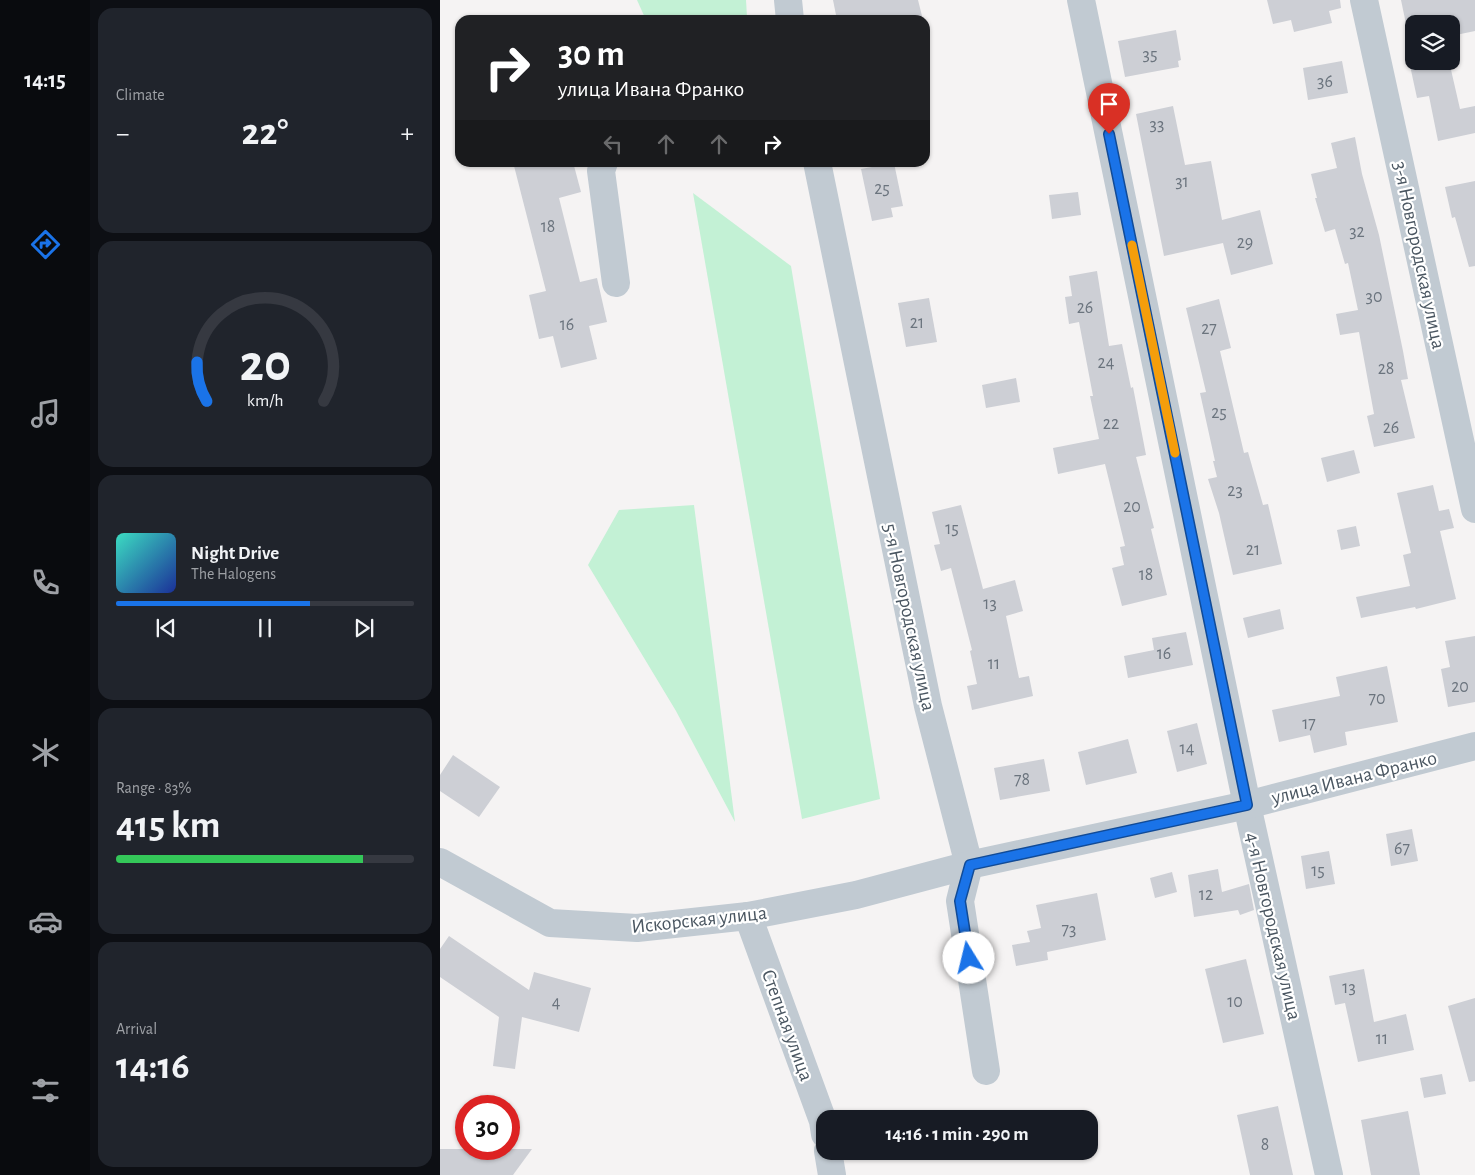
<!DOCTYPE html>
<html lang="en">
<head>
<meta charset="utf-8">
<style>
  :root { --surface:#171b24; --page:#20242c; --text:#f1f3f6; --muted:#9ea1a6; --line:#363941; --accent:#1a73e8 }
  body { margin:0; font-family:"Alegreya Sans",sans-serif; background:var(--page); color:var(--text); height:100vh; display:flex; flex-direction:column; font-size:19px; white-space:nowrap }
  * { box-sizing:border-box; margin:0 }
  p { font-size:16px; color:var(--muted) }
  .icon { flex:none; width:28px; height:28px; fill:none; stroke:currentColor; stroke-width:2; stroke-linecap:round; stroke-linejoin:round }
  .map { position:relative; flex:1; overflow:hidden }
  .drawer { display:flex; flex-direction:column; gap:8px; padding:8px; background:#0d0f14; width:350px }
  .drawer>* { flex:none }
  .banner { position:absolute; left:15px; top:15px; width:475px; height:152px; border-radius:15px; box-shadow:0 1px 4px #0004; background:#202124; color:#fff; overflow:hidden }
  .controls { position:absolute; left:965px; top:15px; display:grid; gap:10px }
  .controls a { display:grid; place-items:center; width:55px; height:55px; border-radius:10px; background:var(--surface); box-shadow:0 1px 4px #0004; font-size:25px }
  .speed { position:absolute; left:15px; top:1095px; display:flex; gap:10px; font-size:25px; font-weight:700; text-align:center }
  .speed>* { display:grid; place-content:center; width:65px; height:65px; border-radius:50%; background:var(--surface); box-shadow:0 1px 4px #0004; line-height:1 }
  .speed .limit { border:8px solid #d22; background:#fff; color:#111 }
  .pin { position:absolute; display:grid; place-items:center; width:42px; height:42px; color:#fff; margin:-51px -21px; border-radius:50% 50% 50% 0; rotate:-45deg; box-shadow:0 0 5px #0007 }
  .pin .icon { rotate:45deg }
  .me { position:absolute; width:55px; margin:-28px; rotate:351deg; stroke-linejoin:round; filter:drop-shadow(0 0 4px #0008) }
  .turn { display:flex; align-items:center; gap:18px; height:105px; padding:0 20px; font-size:22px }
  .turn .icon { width:65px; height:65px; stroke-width:2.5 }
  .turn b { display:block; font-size:35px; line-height:42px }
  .lanes { display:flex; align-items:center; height:48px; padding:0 20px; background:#0003; justify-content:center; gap:25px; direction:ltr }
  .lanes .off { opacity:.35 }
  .big { font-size:38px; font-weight:700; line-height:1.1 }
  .drawer .widget { flex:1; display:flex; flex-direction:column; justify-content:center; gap:8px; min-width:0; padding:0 18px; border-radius:15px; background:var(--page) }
  .drawer .dial { align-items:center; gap:0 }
  .dial svg { height:130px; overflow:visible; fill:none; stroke:var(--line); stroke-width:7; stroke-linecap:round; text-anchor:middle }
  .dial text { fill:var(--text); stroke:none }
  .song { display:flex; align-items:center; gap:15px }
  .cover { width:60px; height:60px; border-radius:8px; background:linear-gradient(135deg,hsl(170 70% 55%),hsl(230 70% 35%)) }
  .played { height:5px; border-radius:2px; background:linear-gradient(90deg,var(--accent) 65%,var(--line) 65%) }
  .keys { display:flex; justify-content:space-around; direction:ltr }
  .heat { display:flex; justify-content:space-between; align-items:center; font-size:28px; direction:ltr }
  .charge { height:8px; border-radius:4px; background:linear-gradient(90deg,#34c759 83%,var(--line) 0) }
  .trip { position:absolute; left:376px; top:1110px; width:282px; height:50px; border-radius:15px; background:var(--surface); box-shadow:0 1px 4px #0004; font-weight:700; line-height:50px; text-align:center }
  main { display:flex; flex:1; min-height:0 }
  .menu { display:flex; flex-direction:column; width:90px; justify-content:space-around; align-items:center; background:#090b0e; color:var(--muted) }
  .menu .icon { width:35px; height:35px }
  .menu .active { color:var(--accent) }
  .menu b { font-size:22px; color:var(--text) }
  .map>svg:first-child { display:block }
  .green { fill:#c3f1d5 }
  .building { fill:#cdcfd5 }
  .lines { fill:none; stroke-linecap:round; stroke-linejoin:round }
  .minor { stroke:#c1cad2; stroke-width:28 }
  .route-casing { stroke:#114b97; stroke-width:12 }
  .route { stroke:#1a73e8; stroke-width:9 }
  .slow { stroke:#f59e0b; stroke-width:9 }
  .labels { text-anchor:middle; stroke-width:4.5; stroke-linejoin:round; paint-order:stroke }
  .number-label { font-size:18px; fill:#6b747e }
  .street-label { font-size:20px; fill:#4a5661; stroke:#fff }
</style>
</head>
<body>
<main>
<nav class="menu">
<b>14:15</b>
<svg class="icon active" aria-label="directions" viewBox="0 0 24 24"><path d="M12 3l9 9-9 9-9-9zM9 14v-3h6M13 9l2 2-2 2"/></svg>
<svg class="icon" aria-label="music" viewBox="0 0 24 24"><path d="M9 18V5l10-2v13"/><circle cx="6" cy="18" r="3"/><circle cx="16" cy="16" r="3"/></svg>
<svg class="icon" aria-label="phone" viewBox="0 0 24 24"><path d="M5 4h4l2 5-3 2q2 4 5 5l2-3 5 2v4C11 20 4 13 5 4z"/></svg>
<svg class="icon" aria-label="climate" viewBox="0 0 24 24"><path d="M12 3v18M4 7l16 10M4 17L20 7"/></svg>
<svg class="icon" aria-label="car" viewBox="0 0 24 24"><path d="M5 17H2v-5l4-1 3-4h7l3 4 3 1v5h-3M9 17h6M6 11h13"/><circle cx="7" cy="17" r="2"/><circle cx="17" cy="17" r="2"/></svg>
<svg class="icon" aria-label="filters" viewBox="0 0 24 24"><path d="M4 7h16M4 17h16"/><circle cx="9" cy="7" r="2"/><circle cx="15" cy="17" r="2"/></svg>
</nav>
<section class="drawer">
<div class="widget"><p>Climate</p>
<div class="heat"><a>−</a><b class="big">22°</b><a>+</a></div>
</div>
<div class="widget dial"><svg viewBox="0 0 100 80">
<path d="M14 69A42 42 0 1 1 86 69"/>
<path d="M14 69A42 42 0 0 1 8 45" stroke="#1a73e8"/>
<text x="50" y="56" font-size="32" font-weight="700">20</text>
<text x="50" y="72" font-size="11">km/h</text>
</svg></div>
<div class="widget">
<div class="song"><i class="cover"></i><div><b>Night Drive</b><p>The Halogens</p></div></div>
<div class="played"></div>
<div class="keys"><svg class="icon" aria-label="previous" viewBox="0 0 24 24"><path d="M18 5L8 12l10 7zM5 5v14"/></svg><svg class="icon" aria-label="pause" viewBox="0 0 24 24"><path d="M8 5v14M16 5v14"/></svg><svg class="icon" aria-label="next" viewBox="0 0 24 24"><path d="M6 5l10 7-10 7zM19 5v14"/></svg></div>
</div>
<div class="widget"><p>Range · 83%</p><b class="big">415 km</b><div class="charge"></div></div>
<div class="widget"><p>Arrival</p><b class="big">14:16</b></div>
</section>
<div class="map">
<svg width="1035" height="1175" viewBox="0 0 1035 1175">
  <rect width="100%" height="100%" fill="#f5f3f3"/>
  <g class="green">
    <path d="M197,0H306L307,17L304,20H206Z"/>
    <path d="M253,193L351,266L440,799L362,819Z"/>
    <path d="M254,505L295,822L236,711L148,565L179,510Z"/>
  </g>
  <g class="building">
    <path d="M393,0H478L483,20H397Z"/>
    <path d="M827,0H900L901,8L889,11L892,23L854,32L851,20L833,24Z"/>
    <path d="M961,0H1035V31L1011,36V24H966Z"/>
    <path d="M736,30L741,60L738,61L739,67L685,77L678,41Z"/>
    <path d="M902,61L908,93L868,100L863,68Z"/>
    <path d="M969,61H1009L1020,109L1035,106V133L998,141L989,96L977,98Z"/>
    <path d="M733,106L745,165L771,161L782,220L820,210L833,264L791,275L783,243L724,256L696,114Z"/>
    <path d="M915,137L922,174L939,235L963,351L968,379L961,380L975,438L934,447L927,416L934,414L919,332L900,335L896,314L918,310L908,263L905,264L895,229L885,232L875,198H877L871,174L897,168L891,143Z"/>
    <path d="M73,162H133L141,192L119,198L140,282L157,278L167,322L149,326L157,359L121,368L113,336L99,339L89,295L106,291Z"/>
    <path d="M454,163L463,206L451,208L453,217L432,221L421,169Z"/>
    <path d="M1035,181V266L1029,267L1015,217L1012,218L1005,187Z"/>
    <path d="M638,192L641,215L612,219L609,195Z"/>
    <path d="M657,271L669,346L682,344L691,388L693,387L706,455L696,457L714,528L711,529L727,595L682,606L672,568L684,565L680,547L685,546L665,464L618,474L613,448L659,439L650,396H653L639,322L629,324L625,297L632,296L629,276Z"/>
    <path d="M489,298L497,342L466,347L458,303Z"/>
    <path d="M779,299L791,348L780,351L804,453L808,452L823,505L828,504L842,564L793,575L779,513L768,479L777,477L773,461H775L760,393L766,392L746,308Z"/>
    <path d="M576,378L580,402L546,408L542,385Z"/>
    <path d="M914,450L920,473L887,482L881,458Z"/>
    <path d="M993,485L999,511L1009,509L1014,528L1000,531L1016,599L976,609L975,607L921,618L916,597L970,586L963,555L971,553L957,493Z"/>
    <path d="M521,505L543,589L575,580L583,611L566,616L579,678L589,676L593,696L532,710L527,686L537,684L530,651L532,650L511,568L501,571L494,545L500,544L492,512Z"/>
    <path d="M916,526L920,546L901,550L897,530Z"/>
    <path d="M840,609L844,629L808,638L803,618Z"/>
    <path d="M746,632L753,665L688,678L684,656L714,650L712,638Z"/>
    <path d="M1035,636V702L1008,707L1001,669L1010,667L1005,641Z"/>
    <path d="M947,666L958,722L905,732L907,745L874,753L870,735L839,742L832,710L900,696L896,677Z"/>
    <path d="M757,723L767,764L737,772L727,731Z"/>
    <path d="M688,739L697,773L646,785L638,752Z"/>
    <path d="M13,755L60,787L39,817L0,791V775Z"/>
    <path d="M604,759L610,791L560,800L554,768Z"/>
    <path d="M972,829L978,861L951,866L946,834Z"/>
    <path d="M889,851L895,884L866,889L861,856Z"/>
    <path d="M778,869L782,892L809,884L814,910L800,915L798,910L754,917L748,875Z"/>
    <path d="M732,872L737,892L715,898L710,878Z"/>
    <path d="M657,893L666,940L607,952L608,960L576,966L572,945L590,942L587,931L601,928L596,905Z"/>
    <path d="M9,936L89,990L94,972L151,988L139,1032L82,1017L75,1069L53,1066L59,1017L0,977V949Z"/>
    <path d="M806,959L824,1034L783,1043L765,969Z"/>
    <path d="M924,969L934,1022L966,1014L974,1050L918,1062L905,1003L895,1005L889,976Z"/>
    <path d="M1035,998V1081L1029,1082L1008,1006Z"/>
    <path d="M1002,1074L1006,1094L984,1098L980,1078Z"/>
    <path d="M838,1106L853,1175H810L797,1115Z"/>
    <path d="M968,1111L980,1175H931L921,1120Z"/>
    <path d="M0,1149H92L73,1175H0Z"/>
  </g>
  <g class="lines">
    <g class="minor">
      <path d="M348,0L350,20"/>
      <path d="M641,0L807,805L889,1175"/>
      <path d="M924,0L1035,509"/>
      <path d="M164,162L161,171L176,283"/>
      <path d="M377,162L488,706L529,865L520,901L546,1071"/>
      <path d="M0,862L110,923L197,928L308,916L416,895L529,865L807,805L1035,746"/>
      <path d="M308,916L383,1121L385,1134"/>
      <path d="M388,1151L392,1175"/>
    </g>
  </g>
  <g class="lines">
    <g class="route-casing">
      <path id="route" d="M529,958L520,901L530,865L807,805L669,134"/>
    </g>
    <use href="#route" class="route"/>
    <path class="slow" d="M692,245L735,453"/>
  </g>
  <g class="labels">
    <g class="number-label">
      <text x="710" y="60">35</text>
      <text x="885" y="87">36</text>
      <text x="717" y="130">33</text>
      <text x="742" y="187">31</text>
      <text x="442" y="194">25</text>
      <text x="108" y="232">18</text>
      <text x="917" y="237">32</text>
      <text x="805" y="248">29</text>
      <text x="934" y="302">30</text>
      <text x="645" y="313">26</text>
      <text x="477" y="328">21</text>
      <text x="127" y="330">16</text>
      <text x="769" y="334">27</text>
      <text x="666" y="368">24</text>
      <text x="946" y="374">28</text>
      <text x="779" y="418">25</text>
      <text x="671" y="429">22</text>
      <text x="951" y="433">26</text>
      <text x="795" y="496">23</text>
      <text x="692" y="512">20</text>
      <text x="512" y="534">15</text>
      <text x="813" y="555">21</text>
      <text x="706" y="580">18</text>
      <text x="550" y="609">13</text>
      <text x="724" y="659">16</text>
      <text x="554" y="669">11</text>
      <text x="1020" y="692">20</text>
      <text x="937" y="704">70</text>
      <text x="869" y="729">17</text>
      <text x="747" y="754">14</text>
      <text x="582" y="785">78</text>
      <text x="962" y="854">67</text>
      <text x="878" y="876">15</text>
      <text x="766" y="900">12</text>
      <text x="629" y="935">73</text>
      <text x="909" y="993">13</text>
      <text x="795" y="1007">10</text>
      <text x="116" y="1008">4</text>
      <text x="942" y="1044">11</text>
      <text x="825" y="1150">8</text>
    </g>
    <g class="street-label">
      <text transform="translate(980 255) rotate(78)" y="7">3-я Новгородская улица</text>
      <text transform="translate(470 617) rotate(78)" y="7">5-я Новгородская улица</text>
      <text transform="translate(914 777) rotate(-14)" y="7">улица Ивана Франко</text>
      <text transform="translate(259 919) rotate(-6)" y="7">Искорская улица</text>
      <text transform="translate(834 926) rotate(77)" y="7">4-я Новгородская улица</text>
      <text transform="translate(348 1025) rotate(70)" y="7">Степная улица</text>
    </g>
  </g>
</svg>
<div class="controls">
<a><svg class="icon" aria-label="layers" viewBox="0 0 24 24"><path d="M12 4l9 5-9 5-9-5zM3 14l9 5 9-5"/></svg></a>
</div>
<div class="speed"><div class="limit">30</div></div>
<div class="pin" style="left:669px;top:134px;background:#d93025"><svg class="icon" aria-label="arrive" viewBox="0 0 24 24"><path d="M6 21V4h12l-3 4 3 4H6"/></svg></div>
<svg class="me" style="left:529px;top:958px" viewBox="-20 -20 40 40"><circle r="19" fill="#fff"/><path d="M0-13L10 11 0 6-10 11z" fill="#1a73e8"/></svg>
<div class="trip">14:16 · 1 min · 290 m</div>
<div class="banner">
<div class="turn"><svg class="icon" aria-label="right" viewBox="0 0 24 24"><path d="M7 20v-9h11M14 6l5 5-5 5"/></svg><div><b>30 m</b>улица Ивана Франко</div></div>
<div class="lanes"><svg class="icon off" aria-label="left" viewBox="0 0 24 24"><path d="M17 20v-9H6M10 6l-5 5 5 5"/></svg><svg class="icon off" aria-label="ahead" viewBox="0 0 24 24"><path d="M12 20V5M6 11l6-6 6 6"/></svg><svg class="icon off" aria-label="ahead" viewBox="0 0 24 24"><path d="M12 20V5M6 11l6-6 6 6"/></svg><svg class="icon" aria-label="right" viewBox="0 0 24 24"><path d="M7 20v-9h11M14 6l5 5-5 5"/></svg></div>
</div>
</div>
</main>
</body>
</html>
